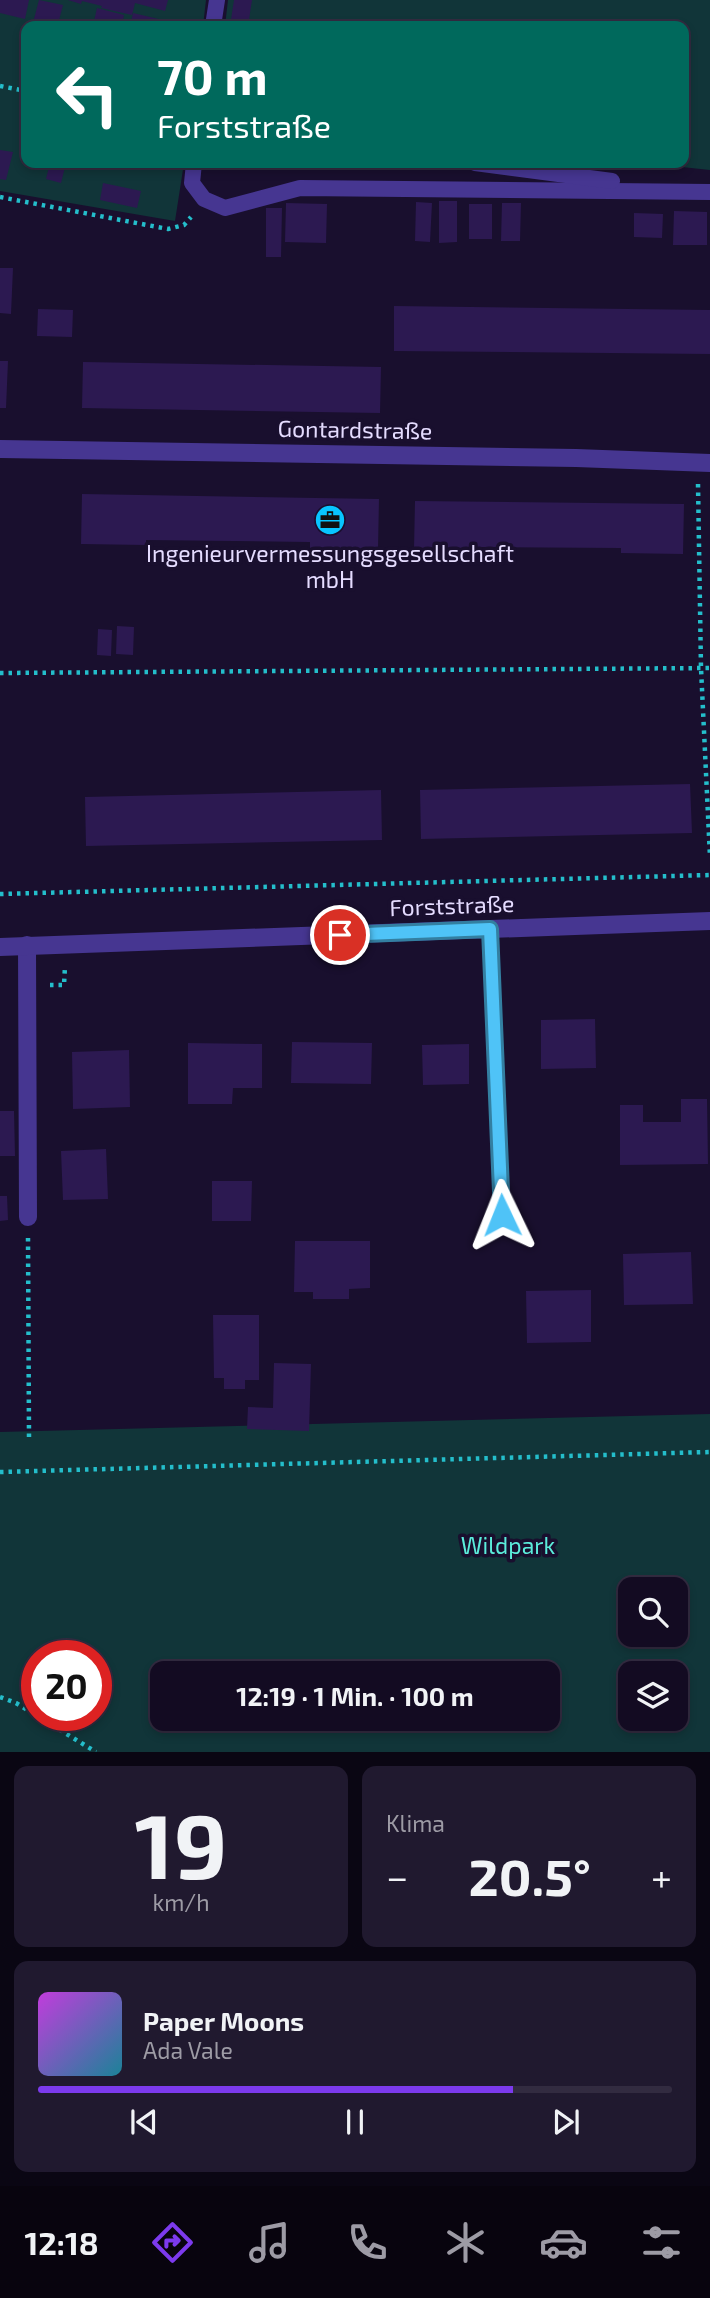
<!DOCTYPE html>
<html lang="de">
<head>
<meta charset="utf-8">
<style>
  :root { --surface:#130b22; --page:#20192f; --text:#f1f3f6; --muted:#9d9ba5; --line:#322b40; --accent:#7c3aed }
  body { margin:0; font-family:"Exo 2",sans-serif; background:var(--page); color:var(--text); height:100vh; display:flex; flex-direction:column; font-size:26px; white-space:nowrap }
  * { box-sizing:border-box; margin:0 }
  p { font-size:23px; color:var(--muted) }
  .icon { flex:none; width:38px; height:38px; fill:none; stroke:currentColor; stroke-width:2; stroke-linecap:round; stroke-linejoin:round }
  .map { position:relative; height:1752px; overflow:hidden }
  .details { display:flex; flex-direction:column; gap:14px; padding:14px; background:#0a0613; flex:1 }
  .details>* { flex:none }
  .hud { position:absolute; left:21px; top:21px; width:668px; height:147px; border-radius:14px; box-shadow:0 4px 10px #0003,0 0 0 2px var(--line); background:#00695c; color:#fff; overflow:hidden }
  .fabs { position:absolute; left:618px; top:1577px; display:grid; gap:14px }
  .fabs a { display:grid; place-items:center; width:70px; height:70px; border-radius:14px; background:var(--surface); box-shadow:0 4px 10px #0003,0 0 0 2px var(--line); font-size:35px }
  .speed { position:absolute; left:21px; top:1640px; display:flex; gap:14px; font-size:35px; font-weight:700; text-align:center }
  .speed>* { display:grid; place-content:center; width:91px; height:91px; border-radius:50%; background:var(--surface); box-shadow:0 4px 10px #0003,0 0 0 2px var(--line); line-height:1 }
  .speed .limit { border:10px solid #d22; background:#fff; color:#111 }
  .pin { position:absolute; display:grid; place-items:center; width:60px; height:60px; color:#fff; margin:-30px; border:4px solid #fff; border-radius:50%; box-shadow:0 2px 7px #0007 }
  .me { position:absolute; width:77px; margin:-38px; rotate:358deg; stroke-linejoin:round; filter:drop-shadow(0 0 5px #0008) }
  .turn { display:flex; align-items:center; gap:24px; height:147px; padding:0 21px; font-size:32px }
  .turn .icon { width:91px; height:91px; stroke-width:2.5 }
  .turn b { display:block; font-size:49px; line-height:60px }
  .big { font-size:52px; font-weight:700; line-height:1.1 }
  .details .widget { flex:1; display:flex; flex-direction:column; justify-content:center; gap:10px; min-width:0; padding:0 24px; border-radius:14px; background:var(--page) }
  .details .dial { align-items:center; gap:0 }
  .dial b { font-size:91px; line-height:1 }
  .song { display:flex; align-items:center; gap:21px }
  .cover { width:84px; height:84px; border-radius:10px; background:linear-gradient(135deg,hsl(290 70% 55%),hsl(190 70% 35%)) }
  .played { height:7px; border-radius:4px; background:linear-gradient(90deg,var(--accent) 75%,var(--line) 75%) }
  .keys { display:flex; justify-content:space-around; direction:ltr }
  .heat { display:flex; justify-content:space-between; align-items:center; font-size:38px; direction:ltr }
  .details .tiles { flex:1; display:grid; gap:14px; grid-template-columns:1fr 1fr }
  .widget:last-child { grid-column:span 2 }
  .trip { position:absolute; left:150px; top:1661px; width:410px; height:70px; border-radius:14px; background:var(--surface); box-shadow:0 4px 10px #0003,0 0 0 2px var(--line); font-weight:700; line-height:70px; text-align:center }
  .dock { display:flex; height:112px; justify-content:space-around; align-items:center; background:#08040e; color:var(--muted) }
  .dock .icon { width:49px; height:49px }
  .dock .current { color:var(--accent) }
  .dock b { font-size:32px; color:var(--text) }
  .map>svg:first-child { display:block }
  .green { fill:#113539; fill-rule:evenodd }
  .building { fill:#2c1951 }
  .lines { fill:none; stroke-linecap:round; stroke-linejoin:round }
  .path { stroke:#24becb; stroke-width:4.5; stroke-dasharray:3.5 5; stroke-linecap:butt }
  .service { stroke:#463691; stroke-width:16 }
  .minor { stroke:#463691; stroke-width:18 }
  .tertiary { stroke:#463691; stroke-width:18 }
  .route-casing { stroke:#337fa1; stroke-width:18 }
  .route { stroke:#4fc3f7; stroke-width:12 }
  .labels { text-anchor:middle; stroke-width:7; stroke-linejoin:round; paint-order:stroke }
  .street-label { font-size:23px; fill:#e5dcff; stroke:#190f2e }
  .poi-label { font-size:23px; fill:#e5dcff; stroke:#190f2e }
  .park-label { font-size:23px; fill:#5becdb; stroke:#190f2e }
</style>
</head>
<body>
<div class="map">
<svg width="710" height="1752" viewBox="0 0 710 1752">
  <rect width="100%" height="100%" fill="#190f2e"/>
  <g class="green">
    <path d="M0,0H206L203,26H26V163H184L175,221L0,191Z"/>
    <path d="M228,0H710V170L644,163H684V26H225Z"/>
    <path d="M710,1414V1752H0V1432ZM630,1589H676V1634H630ZM37,1656H96V1715H37ZM163,1673H548V1718H163ZM630,1673H676V1718H630Z"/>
  </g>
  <g class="building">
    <path d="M0,0H29L25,19L0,13Z"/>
    <path d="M39,0L63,5L58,24L34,19Z"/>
    <path d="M68,0H168L165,11L135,3L132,15L101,8L102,6L82,1L81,4Z"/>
    <path d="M234,0H252L248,26H230Z"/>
    <path d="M97,8L124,15L122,26H93Z"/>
    <path d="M133,13L184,25V26H130Z"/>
    <path d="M0,150L13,152L6,180L0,179Z"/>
    <path d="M50,163H66L61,183L46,179Z"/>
    <path d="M103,183L141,191L137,208L100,200Z"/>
    <path d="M439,201H457V242L439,243Z"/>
    <path d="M416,202L432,203L430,242L415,241Z"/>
    <path d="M286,203L327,204L326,243L285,242Z"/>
    <path d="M502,203H521L520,241H501Z"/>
    <rect x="469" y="204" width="23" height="35"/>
    <path d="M266,208H282L281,257H266Z"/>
    <path d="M674,211L707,212V245H673Z"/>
    <path d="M634,213L663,214L662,238L634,237Z"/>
    <path d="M0,268H13L11,314L0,313Z"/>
    <path d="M394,306L710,310V354L394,351Z"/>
    <path d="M38,309L73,310L72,337L37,336Z"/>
    <path d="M0,361H8L6,408H0Z"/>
    <path d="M83,362L381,367L380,413L82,408Z"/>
    <path d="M82,494L379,499L378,549L310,548V542L146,540V545L81,544Z"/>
    <path d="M415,501L684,504L683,554L621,553V548L477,547V550L414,549Z"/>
    <path d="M117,626L134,627L133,655L116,654Z"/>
    <path d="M98,629L112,630L111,656L97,655Z"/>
    <path d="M690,784L692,833L421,839L420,790Z"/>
    <path d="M381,790L382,840L86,846L85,797Z"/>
    <path d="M595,1019L596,1068L541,1069V1020Z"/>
    <path d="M292,1042L372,1043L371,1084L291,1083Z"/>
    <path d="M188,1043L262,1044V1088H233L232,1104H188Z"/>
    <path d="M469,1044V1084L423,1085L422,1045Z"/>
    <path d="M129,1050L130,1107L73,1109L72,1052Z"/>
    <path d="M681,1099H707L708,1164L620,1165V1105H643V1122H681Z"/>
    <path d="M0,1111H14L15,1156H0Z"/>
    <path d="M106,1149L108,1199L63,1200L61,1151Z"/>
    <path d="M212,1181H252L251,1221H212Z"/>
    <path d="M0,1196H7L8,1220L0,1221Z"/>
    <path d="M295,1241H370V1288L349,1289V1299H313V1292H294Z"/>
    <path d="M691,1252L693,1304L624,1305L623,1254Z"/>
    <path d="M591,1290V1342L527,1343L526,1291Z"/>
    <path d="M213,1315H259V1380H245V1389H224V1378H214Z"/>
    <path d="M274,1363L311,1364L309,1431L247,1429L248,1407L273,1408Z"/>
  </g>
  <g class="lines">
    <g class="path">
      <path d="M0,86L26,91"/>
      <path d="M0,197L168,229L184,225L191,217"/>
      <path d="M698,484L701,668L710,857"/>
      <path d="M0,673L710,668"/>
      <path d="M0,894L710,875"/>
      <path d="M50,985H64L65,966"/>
      <path d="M28,1238L29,1437"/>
      <path d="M0,1472L710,1452"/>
      <path d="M0,1697L16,1703L96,1752"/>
    </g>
    <g class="service">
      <path d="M213,26L217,0"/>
      <path d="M194,163L192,183L204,199L225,208L300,188L710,192"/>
      <path d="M475,163L612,181"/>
      <path d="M490,929L502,1215"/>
    </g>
    <g class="minor">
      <path d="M0,449L576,458L710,463"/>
      <path d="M27,945L28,1217"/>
    </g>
    <path class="tertiary" d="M0,947L710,921"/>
  </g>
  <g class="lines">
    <g class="route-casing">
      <path id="route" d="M340,935L490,929L502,1215"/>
    </g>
    <use href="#route" class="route"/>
  </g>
  <defs>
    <g id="office-disc" transform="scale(1.575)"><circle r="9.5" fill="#08c5ff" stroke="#190f2e"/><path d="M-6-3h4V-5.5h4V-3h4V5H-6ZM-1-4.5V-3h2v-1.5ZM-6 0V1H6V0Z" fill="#111"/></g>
  </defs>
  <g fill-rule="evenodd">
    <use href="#office-disc" x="330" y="520"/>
  </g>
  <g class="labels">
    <g class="street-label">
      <text transform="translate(355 430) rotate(1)" y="8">Gontardstraße</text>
      <text transform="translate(452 906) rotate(-2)" y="8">Forststraße</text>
    </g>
    <g class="poi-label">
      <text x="330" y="562">Ingenieurvermessungsgesellschaft<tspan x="330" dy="26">mbH</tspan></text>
    </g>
    <g class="park-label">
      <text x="508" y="1554">Wildpark</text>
    </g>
  </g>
</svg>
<div class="fabs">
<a><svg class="icon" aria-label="search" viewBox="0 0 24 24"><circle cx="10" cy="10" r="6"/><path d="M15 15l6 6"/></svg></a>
<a><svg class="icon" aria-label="layers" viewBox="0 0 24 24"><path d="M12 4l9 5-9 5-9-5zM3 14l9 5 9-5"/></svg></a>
</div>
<div class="speed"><div class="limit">20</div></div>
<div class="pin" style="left:340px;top:935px;background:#d93025"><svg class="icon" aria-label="arrive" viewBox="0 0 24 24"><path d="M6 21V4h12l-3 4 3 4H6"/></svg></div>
<svg class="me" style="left:502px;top:1215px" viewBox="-20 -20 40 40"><path d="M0-17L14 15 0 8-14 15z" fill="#4fc3f7" stroke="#fff" stroke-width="4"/></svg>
<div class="trip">12:19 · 1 Min. · 100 m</div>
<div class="hud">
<div class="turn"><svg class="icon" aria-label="left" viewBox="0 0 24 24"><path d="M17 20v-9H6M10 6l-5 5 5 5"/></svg><div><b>70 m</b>Forststraße</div></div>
</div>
</div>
<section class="details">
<div class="tiles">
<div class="widget dial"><b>19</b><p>km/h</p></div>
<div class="widget"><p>Klima</p>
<div class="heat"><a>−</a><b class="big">20.5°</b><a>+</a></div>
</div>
<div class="widget">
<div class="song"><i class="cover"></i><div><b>Paper Moons</b><p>Ada Vale</p></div></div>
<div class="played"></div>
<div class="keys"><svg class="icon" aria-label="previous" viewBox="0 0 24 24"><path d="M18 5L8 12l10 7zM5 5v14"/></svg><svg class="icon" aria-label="pause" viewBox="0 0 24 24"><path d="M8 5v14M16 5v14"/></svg><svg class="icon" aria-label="next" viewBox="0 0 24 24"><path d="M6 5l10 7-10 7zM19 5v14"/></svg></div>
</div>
</div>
</section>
<nav class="dock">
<b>12:18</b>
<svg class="icon current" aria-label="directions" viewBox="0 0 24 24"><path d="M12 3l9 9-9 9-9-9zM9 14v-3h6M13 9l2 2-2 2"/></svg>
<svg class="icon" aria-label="music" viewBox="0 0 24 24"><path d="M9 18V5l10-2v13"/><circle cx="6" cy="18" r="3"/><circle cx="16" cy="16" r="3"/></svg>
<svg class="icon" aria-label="phone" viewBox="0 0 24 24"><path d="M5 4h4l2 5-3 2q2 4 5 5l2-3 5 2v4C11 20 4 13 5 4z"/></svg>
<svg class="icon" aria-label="climate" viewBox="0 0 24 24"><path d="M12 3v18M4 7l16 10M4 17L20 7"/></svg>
<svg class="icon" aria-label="car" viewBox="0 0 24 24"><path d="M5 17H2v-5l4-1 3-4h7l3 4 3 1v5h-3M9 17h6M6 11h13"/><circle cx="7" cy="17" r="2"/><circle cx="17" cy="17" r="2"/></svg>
<svg class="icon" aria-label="filters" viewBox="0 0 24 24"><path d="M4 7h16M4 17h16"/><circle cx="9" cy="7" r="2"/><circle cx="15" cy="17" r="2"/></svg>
</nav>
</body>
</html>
